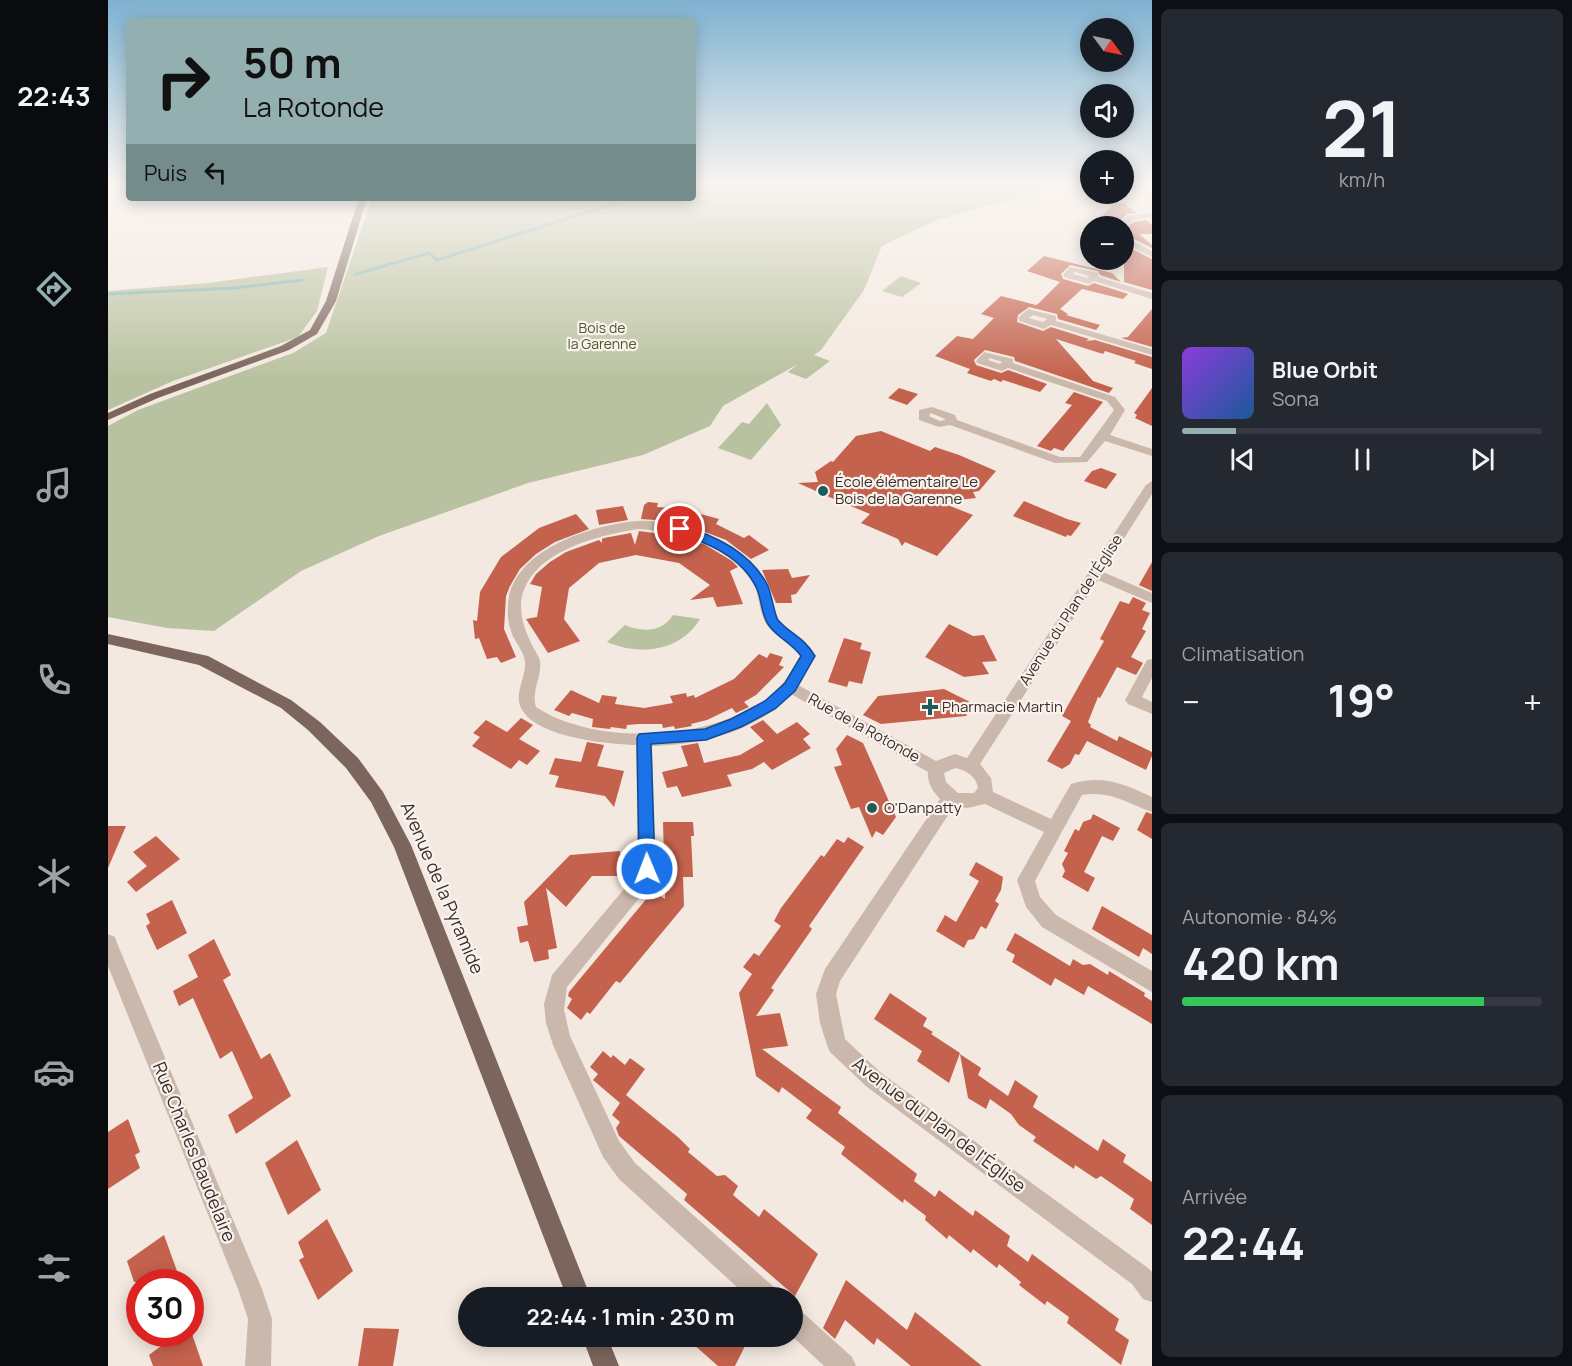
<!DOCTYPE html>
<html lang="fr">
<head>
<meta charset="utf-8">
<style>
  :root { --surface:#171b24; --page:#242831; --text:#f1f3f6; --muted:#9ea1a6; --line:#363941; --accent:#93afb0 }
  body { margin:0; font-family:Manrope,sans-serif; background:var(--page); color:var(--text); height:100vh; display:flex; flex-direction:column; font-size:22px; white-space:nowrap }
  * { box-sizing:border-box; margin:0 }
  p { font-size:20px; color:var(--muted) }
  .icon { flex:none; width:33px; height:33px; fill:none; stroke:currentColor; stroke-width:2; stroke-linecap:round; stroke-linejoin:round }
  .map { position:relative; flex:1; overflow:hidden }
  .side { display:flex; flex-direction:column; gap:9px; padding:9px; background:#0d0f14; width:420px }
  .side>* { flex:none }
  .hud { position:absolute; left:18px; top:18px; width:570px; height:183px; border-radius:6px; box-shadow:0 3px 15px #0003; background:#93afb0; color:#111; overflow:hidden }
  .needle { width:39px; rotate:123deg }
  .controls { position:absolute; left:972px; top:18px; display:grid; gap:12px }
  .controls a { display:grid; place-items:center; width:54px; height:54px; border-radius:50%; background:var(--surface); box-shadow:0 3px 15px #0003; font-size:30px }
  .speed { position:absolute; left:18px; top:1269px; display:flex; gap:12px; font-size:30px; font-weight:700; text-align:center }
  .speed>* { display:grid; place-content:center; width:78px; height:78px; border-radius:50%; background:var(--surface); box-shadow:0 3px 15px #0003; line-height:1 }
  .speed .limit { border:9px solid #d22; background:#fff; color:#111 }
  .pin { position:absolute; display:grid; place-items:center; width:51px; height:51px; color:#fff; margin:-26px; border:3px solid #fff; border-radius:50%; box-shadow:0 2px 6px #0007 }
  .me { position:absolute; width:66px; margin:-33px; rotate:359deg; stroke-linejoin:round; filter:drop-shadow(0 0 4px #0008) }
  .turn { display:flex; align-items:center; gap:21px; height:126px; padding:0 18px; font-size:27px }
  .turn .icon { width:78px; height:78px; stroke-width:2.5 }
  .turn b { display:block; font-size:42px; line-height:51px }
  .then { display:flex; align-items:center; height:57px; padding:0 18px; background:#0003; gap:12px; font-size:22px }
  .big { font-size:45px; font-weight:700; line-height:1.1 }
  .side .card { flex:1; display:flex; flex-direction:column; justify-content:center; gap:9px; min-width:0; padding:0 21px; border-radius:9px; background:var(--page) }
  .side .dial { align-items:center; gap:0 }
  .dial b { font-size:78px; line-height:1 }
  .song { display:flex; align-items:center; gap:18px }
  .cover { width:72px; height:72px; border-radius:9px; background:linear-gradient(135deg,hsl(270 70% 55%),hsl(210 70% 35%)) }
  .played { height:6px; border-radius:3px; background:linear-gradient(90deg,var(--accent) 15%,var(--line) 15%) }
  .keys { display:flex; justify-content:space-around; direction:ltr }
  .heat { display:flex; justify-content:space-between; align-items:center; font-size:33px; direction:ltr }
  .charge { height:9px; border-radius:4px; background:linear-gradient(90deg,#34c759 84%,var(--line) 0) }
  .trip { position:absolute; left:350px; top:1287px; width:345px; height:60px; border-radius:30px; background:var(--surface); box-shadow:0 3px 15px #0003; font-weight:700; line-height:60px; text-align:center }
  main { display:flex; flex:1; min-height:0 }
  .tab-bar { display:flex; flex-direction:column; width:108px; justify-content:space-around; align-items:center; background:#090b0e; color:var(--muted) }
  .tab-bar .icon { width:42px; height:42px }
  .tab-bar .active { color:var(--accent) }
  .tab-bar b { font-size:27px; color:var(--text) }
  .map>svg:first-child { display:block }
  .green { fill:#b9c2a0 }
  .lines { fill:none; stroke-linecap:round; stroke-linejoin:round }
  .stream { stroke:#7fb0af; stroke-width:3 }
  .building { fill:#c4624d }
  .minor { fill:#cbb8ac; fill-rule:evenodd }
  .major { fill:#7b655c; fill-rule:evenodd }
  .route { fill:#1a73e8; stroke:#114b97; stroke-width:1.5 }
  .poi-dot { fill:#205b5b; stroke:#faf3ed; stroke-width:2 }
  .labels { text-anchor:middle; stroke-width:4.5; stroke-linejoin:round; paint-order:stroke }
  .far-park-label { font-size:14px; fill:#4b582f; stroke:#faf3ed }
  .poi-label { font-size:15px; fill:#3a2e2b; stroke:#faf3ed; text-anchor:start }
  .street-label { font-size:15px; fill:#3a2e2b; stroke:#faf3ed }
  .near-street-label { font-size:18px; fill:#3a2e2b; stroke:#faf3ed }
</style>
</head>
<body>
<main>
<nav class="tab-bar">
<b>22:43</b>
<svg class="icon active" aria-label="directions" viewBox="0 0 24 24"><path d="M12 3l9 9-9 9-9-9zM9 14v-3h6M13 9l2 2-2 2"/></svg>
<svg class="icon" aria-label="music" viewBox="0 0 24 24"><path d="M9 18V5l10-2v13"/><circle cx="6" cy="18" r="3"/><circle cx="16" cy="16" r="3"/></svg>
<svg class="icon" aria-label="phone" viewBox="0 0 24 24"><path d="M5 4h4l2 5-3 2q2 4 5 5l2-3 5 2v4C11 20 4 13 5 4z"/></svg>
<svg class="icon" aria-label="climate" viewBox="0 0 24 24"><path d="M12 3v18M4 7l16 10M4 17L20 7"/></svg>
<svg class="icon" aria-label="car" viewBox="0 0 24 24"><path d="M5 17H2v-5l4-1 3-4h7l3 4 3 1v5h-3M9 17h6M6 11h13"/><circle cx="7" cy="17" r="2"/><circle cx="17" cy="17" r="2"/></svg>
<svg class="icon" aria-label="filters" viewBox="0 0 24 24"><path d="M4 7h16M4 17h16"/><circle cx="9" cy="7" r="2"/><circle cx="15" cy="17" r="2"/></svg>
</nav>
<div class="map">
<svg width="1044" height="1366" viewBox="0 0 1044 1366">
  <rect width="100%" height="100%" fill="#f3e9e0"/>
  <g class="green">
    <path d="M585,186H953L828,220L774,246L756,290L713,350L706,355L722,361L698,379L680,372L690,364L615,406L602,426L535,455L420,483L271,536L193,571L106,631L59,628L0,617V426L30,410L185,353L218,333L264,198H585Z"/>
    <path d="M220,267L209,311L190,337L65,381L0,410V291L100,283Z"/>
    <path d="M793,276L813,283L794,297L774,291Z"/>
    <path d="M659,403L673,425L643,460L610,448L634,422L641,424Z"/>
    <path d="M565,615L592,619C572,652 532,656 499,642L517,625C534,632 554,633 565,615Z"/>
  </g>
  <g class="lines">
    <g class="stream">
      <path d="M248,274L321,253L329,260L524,198"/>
      <path d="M0,294L126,288L194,280"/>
    </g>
  </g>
  <g class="building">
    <path d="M1007,203H1016L1029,213L1019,214L1006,226H984Z"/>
    <path d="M1038,220L1044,225V234H1031L1044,245V248L1016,234V229L1026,222Z"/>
    <path d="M1016,245L1044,259V290L1016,282Z"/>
    <path d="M936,256L1004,273L1013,282L992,275L990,271L962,265L953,274L955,279L980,286L986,283L1020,294L1015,299L974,289L952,309L960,314L958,315L992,325L988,330L950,319L949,314L921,307L910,315L909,322L935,331L943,327L981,339L978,341L987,340L1044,357V369L1026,363L1028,361L997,351L995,354L948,339L985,381L1005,388L1001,393L907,361L906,357L877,350L866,360L868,365L893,373L900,370L939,384L932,392L895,380L893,382L886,379L883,381L859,373L862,369L827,356L849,336L865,339L886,318L873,314L893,296L928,305L931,303L952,282L919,271Z"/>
    <path d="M1044,309V347L1013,338L1020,337Z"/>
    <path d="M791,388L810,394L799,405L780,398Z"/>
    <path d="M1044,388V426L1027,418L1029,415L1026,413Z"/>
    <path d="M966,392L995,402L955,451L946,448L943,451L929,446L964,405L957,403Z"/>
    <path d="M773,431L822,451L827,447L851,455L888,471L871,491L865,492L868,498L832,502L865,515L829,556L797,542L794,546L790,539L753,523L762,514L738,504L735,498L728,500L690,483L710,482L707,472L723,461L725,462L748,436Z"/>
    <path d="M993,468L1009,474L998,489L976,481L984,471Z"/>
    <path d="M916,501L959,519L973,523L963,536L959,535L958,537L905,516Z"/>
    <path d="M540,502L550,503L549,507L563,508L561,521L533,519L536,505Z"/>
    <path d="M515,506L520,520L491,525L488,510Z"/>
    <path d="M585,512L611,519L608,524L636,538L641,535L661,550L643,559L618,540L576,524Z"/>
    <path d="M468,514L481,529L447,542L428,554L412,569L402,586L398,596L396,629L408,657L393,663L389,657L379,659L371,638L367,639L365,620L369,621L372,592L393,557L431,528Z"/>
    <path d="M531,531L560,535L558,549L567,536L596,544L624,561L630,567L622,571L635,604L609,607L605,597L582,600L602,585L571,563L528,555L491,563L461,588L456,619L472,641L440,653L418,619L429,617L434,587L422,584L428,574L442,562L458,552L491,540L494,543V539L496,538L523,533L527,545Z"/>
    <path d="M1044,562V591L1031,585Z"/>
    <path d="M680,569L684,578L702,575L688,594L683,595L684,603H668L654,570Z"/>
    <path d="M1025,597L1038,603L1034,610L1042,613L1034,629L1038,631L1023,657L1035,663L1028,675L1009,667L992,698L990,697L980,722L983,725L982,727L1009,741L1011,736L1044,752V756L1038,770L979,741L971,755L967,754L962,764L954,769L939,761L963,721L954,716L996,641L992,639L1012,601L1021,604Z"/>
    <path d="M841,624L865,636L876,635L889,661L874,662L881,674L856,677L817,657Z"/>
    <path d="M736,638L754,643L752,649L763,652L754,684L741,681L739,687L720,682Z"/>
    <path d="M662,653L675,657L671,665L676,667L648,695L636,702L641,707L628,713L624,708L599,720L583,724L584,726L567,729L566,726L555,728L554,724H531L519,725L518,729L503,727L502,729L484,727L485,719L464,713L461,716L446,710L463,690L491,703L494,695L509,697L507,704L536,708L565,703L562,696L578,693L579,697L586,695L587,698L626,679L651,654L659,658Z"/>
    <path d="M836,689L866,704L858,716L773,724L755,715L770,696Z"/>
    <path d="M413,718L425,725L411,739L432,751L419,765L411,760L403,769L364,746L372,737L365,733L378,720L399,732Z"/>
    <path d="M655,720L669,734L689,722L702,734L695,739L703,748L664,770L656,762L644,769L619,775L624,786L574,797L569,786L559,788L554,772L580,766L573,746L590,743L596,763L632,755L656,741L642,727Z"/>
    <path d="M739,735L755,743L788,817L775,835L768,831L764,838L751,807L743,809L726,767L734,765L728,749Z"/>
    <path d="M479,742L496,745L489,766L516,771L506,807L497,796L447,787L451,776L441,774L447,758L473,762Z"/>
    <path d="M1038,812L1044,814V839L1029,830Z"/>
    <path d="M985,814L1012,828L1005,841L994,836L976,872L987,878L980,892L954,877L957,871L954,864L960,853L956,851L967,829L971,831L975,822L983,819Z"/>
    <path d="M555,822H585L586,836H583L585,877H575L576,906L512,983L508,981L482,1014L479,1012L473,1020L459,1008L464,999L460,996L461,992L545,891L557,899Z"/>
    <path d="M0,826H18L0,868Z"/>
    <path d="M48,836L72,859L28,892L19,882L39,866L25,852Z"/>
    <path d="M740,837L756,847L701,926L704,929L663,988L666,990L648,1016L672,1013L680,1046L654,1049L733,1107L730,1113L809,1174L806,1181L827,1197L831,1190L865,1216L867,1210L902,1236L899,1246L920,1262L924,1254L1011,1319L1007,1330L1021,1340L1013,1365L959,1323L961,1317L939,1301L937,1305L911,1285L913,1282L891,1264L889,1268L865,1249L863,1253L841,1235L839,1239L817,1220L818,1216L796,1199L795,1203L733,1154L737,1147L698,1118L704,1110L674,1087L671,1093L648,1076L631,993L644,974L635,967L646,953L651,956L673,926L666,921L673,908L713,855L716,857L729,839L736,843Z"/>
    <path d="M512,851V854L521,853L522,868H512L513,876H484L458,907L438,888L449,948L440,950L441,959L426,962L420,941L412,943L409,927L420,925L416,902L462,855Z"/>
    <path d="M868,862L895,877L893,890L887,901L891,904L878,929L873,926L866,939L860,940L856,948L828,931L837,915L848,922L871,881L861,875Z"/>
    <path d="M64,900L79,933L49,950L38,926L42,923L38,914Z"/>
    <path d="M994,906L1044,935V954L1035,948L1031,957L984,929Z"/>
    <path d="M907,933L962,966L965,959L975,965L982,964L1000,975L1001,971L1037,993L1036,996L1044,1001V1024L980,986L976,995L947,978L943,986L904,962L907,955L898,950Z"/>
    <path d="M106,939L123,975L115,980L153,1059L162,1053L183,1096L128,1134L120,1115L145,1098L124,1051L112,1059L85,998L71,1006L65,991L90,977L80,955Z"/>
    <path d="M782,993L819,1018L815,1026L825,1032L823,1034L852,1053L841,1083L809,1061L814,1051L766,1019Z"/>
    <path d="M495,1051L503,1058L505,1055L517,1065L522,1058L537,1069L518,1095L571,1138L582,1149L580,1152L609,1176L617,1175L630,1186L625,1195L651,1217L656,1209L710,1254L687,1296L576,1200L579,1194L511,1136L508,1128L512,1122L504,1115L512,1103L485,1080L490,1074L482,1067Z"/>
    <path d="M852,1054L873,1068L870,1075L900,1096L907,1080L930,1096L925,1107L990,1151L995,1139L1018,1155L1015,1162L1044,1182V1225L1022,1209L1026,1199L993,1176L988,1179L967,1165L966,1169L925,1141L928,1137L911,1125L903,1114L882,1099L878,1109L860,1098Z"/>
    <path d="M20,1119L32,1152L27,1155L32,1168L0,1189V1132Z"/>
    <path d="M189,1140L213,1190L180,1215L157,1163Z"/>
    <path d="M219,1219L245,1271L210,1300L191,1260L196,1257L190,1242Z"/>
    <path d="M56,1235L73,1282H26L19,1261Z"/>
    <path d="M738,1280L799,1330L807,1312L874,1366H803L769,1338L766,1345L737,1320L727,1339L715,1328Z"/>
    <path d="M256,1328L291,1329L285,1366H250Z"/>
    <path d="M69,1334H84L95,1366H45L41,1355Z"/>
    <path d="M576,1336H642L627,1366H610Z"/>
  </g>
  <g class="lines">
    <g class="minor">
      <path d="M1044,213V217L1025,220L1016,227L1008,226L1020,216Z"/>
      <path d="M1016,236L1044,251V257L1016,243Z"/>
      <path d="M962,267L990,273V277L1044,293V299L986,281L981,284L956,277L955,275ZM967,272L981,276L979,278L965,274Z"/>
      <path d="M920,309L948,316V321L1044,349V355L943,325L936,329L911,321V317ZM925,315L939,319L935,322L921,318Z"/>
      <path d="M876,352L905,359V363L1007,397L1017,410L1002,435L1044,449V456L997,441L979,462L947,463L842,425L831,427L811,420V410L824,407L847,415L849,420L952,457H972L1006,410L999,401L900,368L894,371L869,363L868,361ZM882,358L894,362L892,364L880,360ZM823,413L837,419V420L832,421L821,416Z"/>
      <path d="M1044,481V494L995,572L1044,593V603L990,580L872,764L883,778L885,792L943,819L963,784C993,774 1017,784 1044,797V812C1019,803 1002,790 974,795L927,881L932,897L948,915L1044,971V992L934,927L918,907L909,880L936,832L877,804L859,808L846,806L732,981L728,994L737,1039L773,1073L1040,1268L1044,1272V1302L1035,1299L1024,1284L759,1087L722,1052L719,1045L712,1023L708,994L717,969L832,799C825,791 819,783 820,772L683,694C649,732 592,745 544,746L548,869L540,887L459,987L456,1010L462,1036L511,1141L527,1163L668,1289L671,1298H641L511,1179L495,1157L445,1045L438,1023L436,1004L444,975L527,876L530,869L528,745C499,744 418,737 411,702C409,689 418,675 417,662C417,653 407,642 404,634C401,626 399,615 400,607C400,551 485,524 530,521C558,519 592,529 617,542C636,553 655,571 662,592C665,600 665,610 669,618C679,633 697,636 707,656L690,685L828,761L847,754L859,758L1038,485ZM531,529C574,532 625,543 646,585C652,598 651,613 659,625C668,638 685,642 693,656C684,670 676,685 662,696C606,741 488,747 428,707C423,691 434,677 432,662C432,657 426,650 424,645C418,633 413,620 413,606C415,553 490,535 531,529ZM847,768C858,770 868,776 870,788L866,793H850L838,782L836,773Z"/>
      <path d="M1044,659V678L1034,697L1044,702V714L1020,704L1017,700L1039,660Z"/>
      <path d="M0,934L7,937L9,943L154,1289L164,1319L163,1366H137L140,1319L130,1289L0,966Z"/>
      <path d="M684,1308L693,1311L744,1357L748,1366H716L684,1336Z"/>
    </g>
    <g class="major">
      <path d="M251,198H259L228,301L209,334L181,350L50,398L0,420V413L42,394L173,346L202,330L218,301Z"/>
      <path d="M0,634L100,656L183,700L212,722L250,758L275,792L303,845L483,1298H459L286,847L263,802L238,768L200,730L173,708L91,665L0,644Z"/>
      <path d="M474,1336H499L511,1366H485Z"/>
    </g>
  </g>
  <linearGradient id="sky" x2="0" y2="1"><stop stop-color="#7eb2d1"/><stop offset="0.49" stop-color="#faf5f1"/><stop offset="1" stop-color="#faf5f1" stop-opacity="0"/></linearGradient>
  <rect width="1044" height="377" fill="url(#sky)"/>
  <path class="route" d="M572,525C606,535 642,552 659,584C664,594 666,614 670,620C682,634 695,636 707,656L687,691L667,709L633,727L598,740L543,744L547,869L545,874L539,876L533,874L531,869L529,738L531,734L597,729L623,719L657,701L677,683L693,656C684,643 668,637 660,624C653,613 654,601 649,589C634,556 599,543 568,532V526Z"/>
  <g class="poi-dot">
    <circle cx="715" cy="491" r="6"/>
    <path d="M819 698h6v6h6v6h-6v6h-6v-6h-6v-6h6z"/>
    <circle cx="764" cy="808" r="6"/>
  </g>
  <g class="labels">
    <g class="far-park-label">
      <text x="494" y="333">Bois de<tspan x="494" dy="16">la Garenne</tspan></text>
    </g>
    <g class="poi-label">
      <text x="727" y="487">École élémentaire Le<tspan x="727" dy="17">Bois de la Garenne</tspan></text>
      <text x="834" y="712">Pharmacie Martin</text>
      <text x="776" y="813">O'Danpatty</text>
    </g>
    <g class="street-label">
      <text transform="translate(963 610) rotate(-57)" y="5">Avenue du Plan de l'Église</text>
      <text transform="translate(756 728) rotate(29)" y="5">Rue de la Rotonde</text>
    </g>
    <g class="near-street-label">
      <text transform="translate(334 888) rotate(67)" y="6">Avenue de la Pyramide</text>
      <text transform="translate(831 1125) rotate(37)" y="6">Avenue du Plan de l'Église</text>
      <text transform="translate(86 1152) rotate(68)" y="6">Rue Charles Baudelaire</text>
    </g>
  </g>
</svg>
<div class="controls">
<a><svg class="needle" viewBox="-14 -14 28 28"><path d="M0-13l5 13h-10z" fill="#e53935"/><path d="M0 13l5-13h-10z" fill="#9ea1a6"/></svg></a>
<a><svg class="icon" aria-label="sound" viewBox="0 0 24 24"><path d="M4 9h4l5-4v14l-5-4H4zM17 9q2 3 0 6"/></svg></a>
<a>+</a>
<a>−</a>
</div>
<div class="speed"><div class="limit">30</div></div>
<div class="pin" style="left:572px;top:529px;background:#d93025"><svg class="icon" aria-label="arrive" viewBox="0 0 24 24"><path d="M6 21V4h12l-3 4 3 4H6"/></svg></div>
<svg class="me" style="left:539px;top:869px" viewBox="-20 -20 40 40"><circle r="17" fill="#1a73e8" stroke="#fff" stroke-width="3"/><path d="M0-11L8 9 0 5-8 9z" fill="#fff"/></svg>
<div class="trip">22:44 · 1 min · 230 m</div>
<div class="hud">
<div class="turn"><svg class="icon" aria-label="right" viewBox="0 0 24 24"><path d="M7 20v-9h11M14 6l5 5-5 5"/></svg><div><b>50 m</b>La Rotonde</div></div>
<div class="then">Puis<svg class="icon" aria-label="left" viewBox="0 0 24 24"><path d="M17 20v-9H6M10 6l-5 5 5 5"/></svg></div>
</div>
</div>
<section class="side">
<div class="card dial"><b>21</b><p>km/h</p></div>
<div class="card">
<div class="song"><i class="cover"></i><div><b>Blue Orbit</b><p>Sona</p></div></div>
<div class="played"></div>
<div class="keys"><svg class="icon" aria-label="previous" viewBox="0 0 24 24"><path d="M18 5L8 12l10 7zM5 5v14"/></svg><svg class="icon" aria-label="pause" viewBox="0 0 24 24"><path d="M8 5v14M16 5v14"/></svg><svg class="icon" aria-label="next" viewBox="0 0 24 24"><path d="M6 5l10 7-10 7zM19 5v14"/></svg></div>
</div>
<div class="card"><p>Climatisation</p>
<div class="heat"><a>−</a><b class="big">19°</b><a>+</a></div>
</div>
<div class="card"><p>Autonomie · 84%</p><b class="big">420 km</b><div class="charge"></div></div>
<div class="card"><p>Arrivée</p><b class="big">22:44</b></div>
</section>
</main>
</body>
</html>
